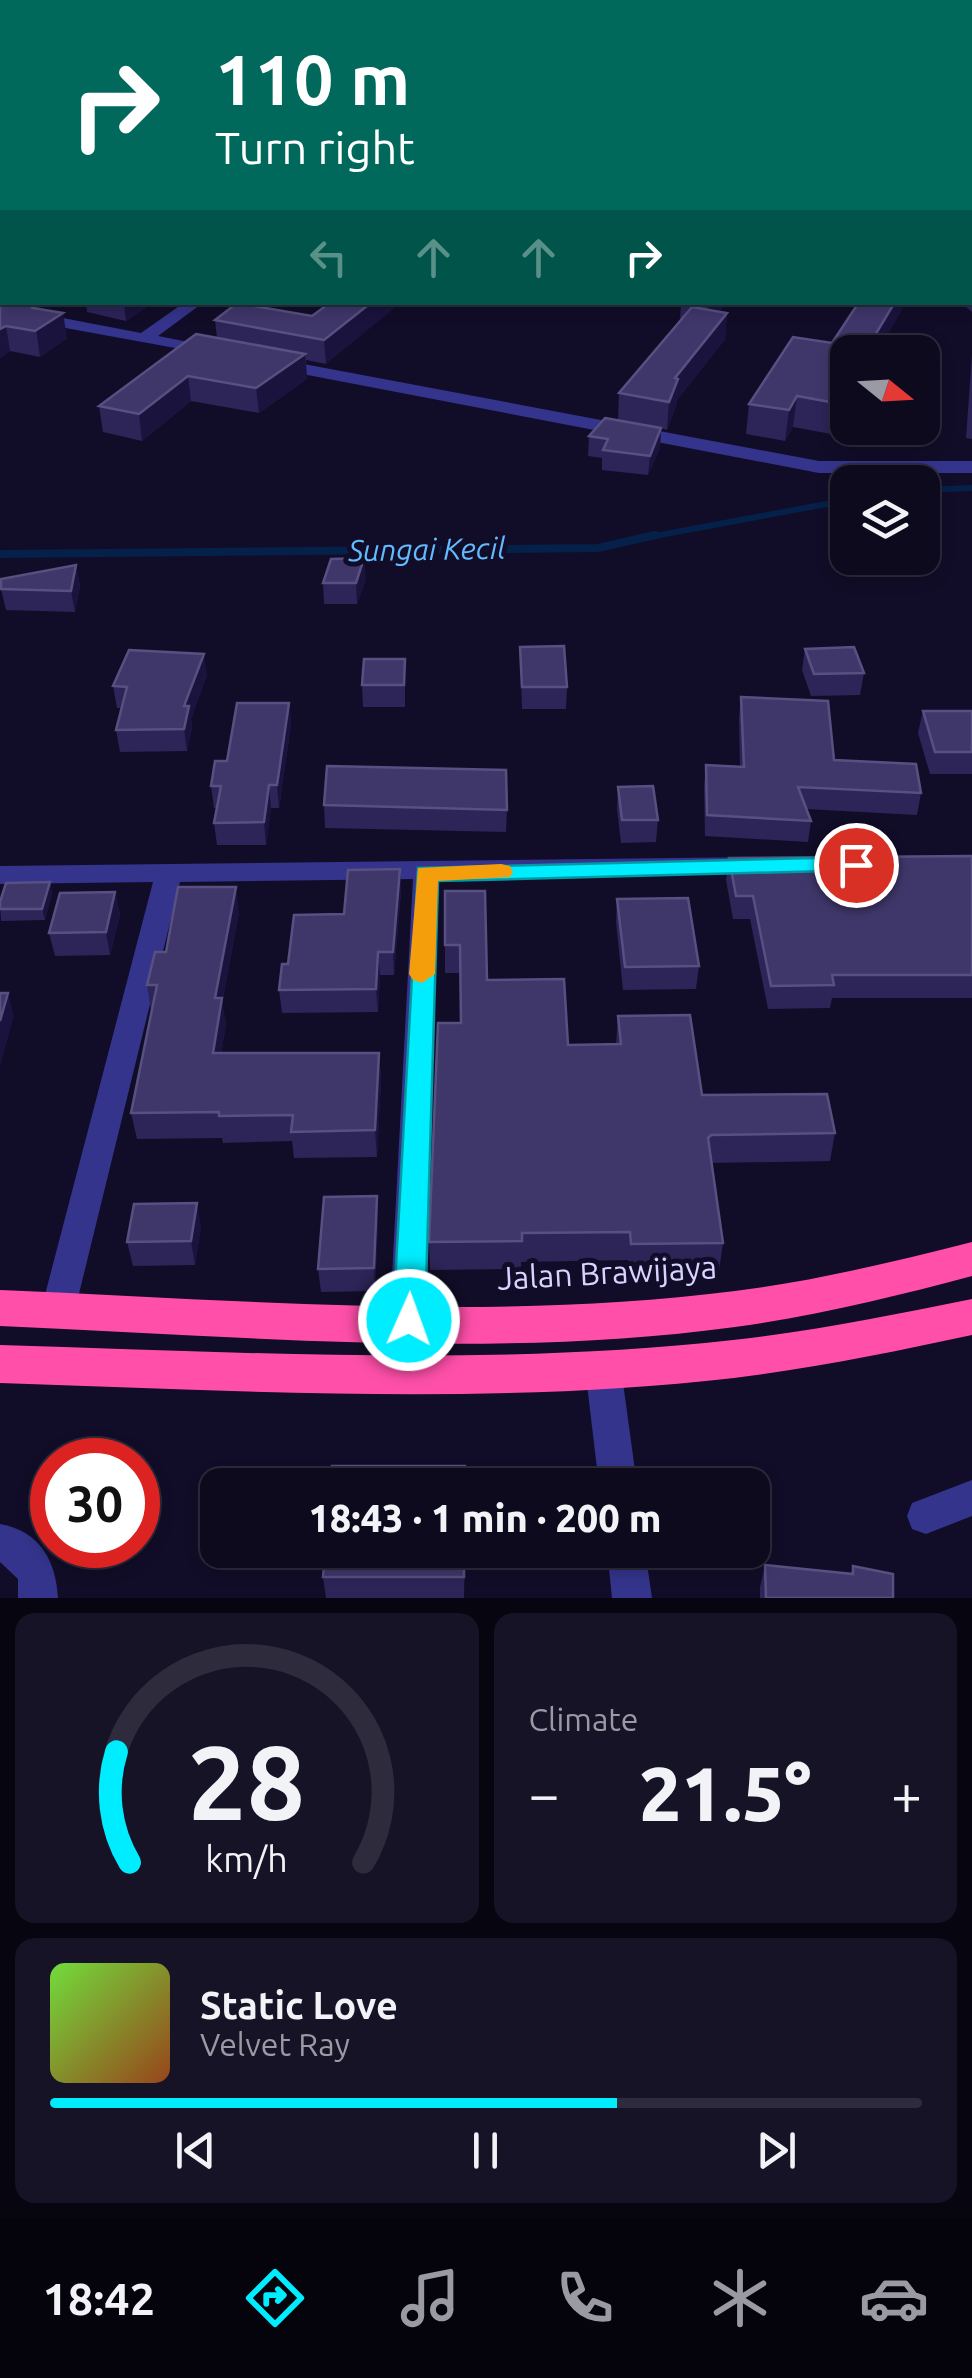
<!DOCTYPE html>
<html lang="en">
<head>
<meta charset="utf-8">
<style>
  :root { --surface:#0d0a1e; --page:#161327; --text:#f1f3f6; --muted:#9a9aa4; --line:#2d2b3c; --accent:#00edff }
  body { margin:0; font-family:Ubuntu,sans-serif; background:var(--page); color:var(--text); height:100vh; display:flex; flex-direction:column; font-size:38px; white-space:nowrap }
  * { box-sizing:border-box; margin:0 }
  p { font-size:32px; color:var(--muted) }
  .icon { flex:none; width:55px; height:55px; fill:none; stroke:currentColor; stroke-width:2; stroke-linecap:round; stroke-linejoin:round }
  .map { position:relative; height:1598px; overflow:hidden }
  .details { display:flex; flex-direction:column; gap:15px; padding:15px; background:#070610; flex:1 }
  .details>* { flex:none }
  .top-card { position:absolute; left:0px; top:0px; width:972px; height:305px; box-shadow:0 5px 15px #0003,0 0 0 2px var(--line); background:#00695c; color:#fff; overflow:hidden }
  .needle { width:65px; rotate:108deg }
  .buttons { position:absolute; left:830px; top:335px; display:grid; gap:20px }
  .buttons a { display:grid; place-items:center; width:110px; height:110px; border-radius:20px; background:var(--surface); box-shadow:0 5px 15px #0003,0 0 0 2px var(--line); font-size:50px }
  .speed { position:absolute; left:30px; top:1438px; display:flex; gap:20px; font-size:50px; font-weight:700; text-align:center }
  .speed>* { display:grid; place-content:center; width:130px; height:130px; border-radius:50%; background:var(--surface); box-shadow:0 5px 15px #0003,0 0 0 2px var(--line); line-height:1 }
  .speed .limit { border:15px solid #d22; background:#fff; color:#111 }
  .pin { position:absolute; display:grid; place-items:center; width:85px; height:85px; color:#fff; margin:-42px; border:5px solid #fff; border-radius:50%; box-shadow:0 2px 10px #0007 }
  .me { position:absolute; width:110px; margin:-55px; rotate:2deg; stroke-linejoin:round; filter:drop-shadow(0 0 8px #0008) }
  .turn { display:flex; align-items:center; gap:35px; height:210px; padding:0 50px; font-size:45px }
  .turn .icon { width:130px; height:130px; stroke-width:2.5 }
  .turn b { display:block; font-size:70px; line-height:85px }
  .lanes { display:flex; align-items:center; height:95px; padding:0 50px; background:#0003; justify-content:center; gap:50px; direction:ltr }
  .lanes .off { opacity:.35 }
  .big { font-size:75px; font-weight:800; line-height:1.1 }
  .details .widget { flex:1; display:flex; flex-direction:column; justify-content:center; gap:15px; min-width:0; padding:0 35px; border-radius:20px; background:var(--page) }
  .details .dial { align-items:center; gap:0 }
  .dial svg { height:260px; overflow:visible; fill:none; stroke:var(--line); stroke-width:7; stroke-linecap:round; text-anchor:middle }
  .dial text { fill:var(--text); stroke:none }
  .song { display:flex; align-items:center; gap:30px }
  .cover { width:120px; height:120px; border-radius:15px; background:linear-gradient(135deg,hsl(100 70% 55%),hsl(20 70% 35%)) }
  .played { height:10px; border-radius:5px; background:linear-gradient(90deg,var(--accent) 65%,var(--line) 65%) }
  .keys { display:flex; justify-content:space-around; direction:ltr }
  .heat { display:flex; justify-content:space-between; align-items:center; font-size:55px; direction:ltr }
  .details .tiles { flex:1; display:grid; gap:15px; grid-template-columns:1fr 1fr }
  .widget:last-child { grid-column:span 2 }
  .trip { position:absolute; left:200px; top:1468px; width:570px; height:100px; border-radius:20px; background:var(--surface); box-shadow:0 5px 15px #0003,0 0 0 2px var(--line); font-weight:800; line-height:100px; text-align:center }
  .tab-bar { display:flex; height:160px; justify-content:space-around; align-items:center; background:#05040c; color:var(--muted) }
  .tab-bar .icon { width:70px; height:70px }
  .tab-bar .selected { color:var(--accent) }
  .tab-bar b { font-size:45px; color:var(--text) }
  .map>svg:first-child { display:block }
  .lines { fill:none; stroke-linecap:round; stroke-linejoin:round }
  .stream-far1 { stroke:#052049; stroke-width:6 }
  .stream { stroke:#052049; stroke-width:8 }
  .minor { fill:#34348c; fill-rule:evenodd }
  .highway { fill:#ff4fa9; fill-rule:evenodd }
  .wall { fill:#2d2458 }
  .shaded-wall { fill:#1a133d }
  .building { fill:#3f376a; stroke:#575081; stroke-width:2.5 }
  .route { fill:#00edff; stroke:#009aa6; stroke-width:2.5 }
  .slow { fill:#f59e0b }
  .labels { text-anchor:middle; stroke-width:10; stroke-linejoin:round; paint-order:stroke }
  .water-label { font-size:30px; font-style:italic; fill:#62bbff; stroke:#110d28 }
  .near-street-label { font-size:32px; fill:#d8d4ff; stroke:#110d28 }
</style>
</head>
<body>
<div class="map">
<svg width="972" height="1598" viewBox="0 0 972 1598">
  <rect width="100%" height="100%" fill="#110d28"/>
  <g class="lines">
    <g class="stream-far1">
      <path d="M922,490L972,488"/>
      <path d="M644,538L848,500"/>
    </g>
    <path class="stream" d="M2,554L598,548L655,535"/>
    <g class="minor">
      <path d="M0,88L2,89V95L0,96Z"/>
      <path d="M185,302H204L158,336L219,348V356L0,316V306L141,333Z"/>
      <path d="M277,359L819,461H972V473H819L271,368L269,364Z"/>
      <path d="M760,857L773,866L769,872L439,879L423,1371L418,1382L405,1387L392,1382L387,1371L413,879L180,882L75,1310L70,1321L58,1325L46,1321L41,1310L153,882L0,884V866Z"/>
      <path d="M603,1352L616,1357L621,1368L637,1485H599L585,1368L590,1357Z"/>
      <path d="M972,1480V1516L926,1534L912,1529L907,1516L912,1503Z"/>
      <path d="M0,1524C40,1531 56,1561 58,1598H18V1579L0,1562Z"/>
      <path d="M607,1550H645L652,1598H612Z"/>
    </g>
    <g class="highway">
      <path d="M972,1242V1276C893,1297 816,1316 735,1327C492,1360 243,1336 0,1326V1290C244,1300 492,1322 735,1291C815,1281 893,1262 972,1242Z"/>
      <path d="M972,1299V1335C893,1352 814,1368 734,1378C491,1406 244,1391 0,1383V1345C244,1352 490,1367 733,1340C814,1331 893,1315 972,1299Z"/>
    </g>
  </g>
  <g class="wall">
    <path d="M844,0H972V34H970V2H848Z"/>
    <rect x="970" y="36" width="2" height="79"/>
    <path d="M2,104V227H0V115Z"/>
    <path d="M970,271H972V312L960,302H970Z"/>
    <path d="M86,302H154L126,321L87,312Z"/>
    <path d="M331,302L326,364L306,360L307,379L259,413L191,401L142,441L103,432L99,406L217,338L215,320L312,316Z"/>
    <path d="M681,302H727L719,312L727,313L725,339L677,400L676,406L667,430L661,428L660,448L648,475L602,470V458L588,456L589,436L618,420L619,393L680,321Z"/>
    <path d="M859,302H904L903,308L848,352V405L831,434L793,427L785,441L746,434L749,404L832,343Z"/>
    <path d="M0,303H40L41,309L67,338L40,357L10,351L0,358Z"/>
    <path d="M972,355V439L966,438Z"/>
    <path d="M76,565L80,586L75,612L6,610L1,589Z"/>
    <path d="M366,579L357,604H324L323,583Z"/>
    <path d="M520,647L567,687L566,709H522Z"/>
    <path d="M805,649L864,673L860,695L811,696L802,670Z"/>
    <path d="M405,659V707H363L362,685Z"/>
    <path d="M207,675L191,719L192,728L187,751L120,752L116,730L122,708H117L113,686Z"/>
    <path d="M741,697L834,760L921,793L917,815L806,809L811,821L808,842L705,836L704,786L706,765L740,767L739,718Z"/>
    <path d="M289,703L291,725L279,808H271L266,845H217L214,823L217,808H214L211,786L227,761Z"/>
    <path d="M923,711H972V774H930L918,733Z"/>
    <path d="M618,787L658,820L656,842L621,843L617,809Z"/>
    <path d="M324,805L507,810L506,832L325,828Z"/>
    <path d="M972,856V998H832L830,1008L768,1009L750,919H733L726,880L729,858Z"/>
    <path d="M400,869L401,892L394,975H380L378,1012L282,1013L279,990L288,964L344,914Z"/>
    <path d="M50,882L52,894L45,920L1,921L0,902Z"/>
    <path d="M445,891L487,980L568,1045L616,1044L618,1016L702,1095L835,1133L830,1161L711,1163L723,1243L719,1271L629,1272L628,1260L521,1262V1269L430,1270L429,1242L461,1023V973H445Z"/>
    <path d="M115,892L120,915L110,955L55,956L49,933Z"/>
    <path d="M617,899L699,966L696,989L623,990L616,922Z"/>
    <path d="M239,913L222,1003L226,1024L221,1053H379L381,1080L377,1157L294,1158L292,1141L223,1143L222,1138L137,1139L131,1113L151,1011L147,985L166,952Z"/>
    <path d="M377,1196L378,1220L375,1291L321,1292L318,1269Z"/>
    <path d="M201,1226L195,1265L133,1266L127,1242Z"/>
    <path d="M325,1550H465L464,1598H326L323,1577Z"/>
    <path d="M765,1565L851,1573L853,1566L893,1598H760V1587Z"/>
  </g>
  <g class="shaded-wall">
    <rect x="209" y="0" width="24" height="2"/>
    <path d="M126,302H154L126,321L124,304Z"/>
    <path d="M372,302H402L326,364L324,340Z"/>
    <path d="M708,302H727L706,328Z"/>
    <path d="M895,302H904L903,308L878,352H865Z"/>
    <path d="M40,303L44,325L63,313L67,338L40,357L33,308Z"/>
    <path d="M727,313L725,339L677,400L676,406L667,430L669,402L675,378Z"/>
    <path d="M6,326L10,351L0,358V329Z"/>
    <path d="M305,354L307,379L259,413L256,388Z"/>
    <path d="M188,376L191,401L142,441L139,414Z"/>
    <path d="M848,383V405L831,434L836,403Z"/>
    <path d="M797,396L793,427L785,441L789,410Z"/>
    <path d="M661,428L660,448L648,475L650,456Z"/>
    <path d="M364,558L366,579L357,604L356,583Z"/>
    <path d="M76,565L80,586L75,612L71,591Z"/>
    <path d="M204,654L207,675L191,719L192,728L187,751L184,729V706Z"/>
    <path d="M289,703L291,725L279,808L277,785Z"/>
    <path d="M269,785L271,808L266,845L264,822Z"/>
    <path d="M400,869L401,892L394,975L393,952Z"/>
    <path d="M50,882L52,894L45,920L42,909Z"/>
    <path d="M236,887L239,913L222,1003L226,1024L217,1080L213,1053L215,998Z"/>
    <path d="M115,892L120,915L110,955L106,932Z"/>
    <path d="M378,952L380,975L378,1012L376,989Z"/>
    <path d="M8,993L14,1016L0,1066V1021Z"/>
    <path d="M379,1053L381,1080L377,1157L375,1130Z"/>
    <path d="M377,1196L378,1220L375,1291L374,1268Z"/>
    <path d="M197,1203L201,1226L195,1265L191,1241Z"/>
  </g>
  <g class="building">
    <rect x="14" y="0" width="133" height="2"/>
    <path d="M162,0H209V2H163Z"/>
    <path d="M342,0H395L396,2H343Z"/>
    <path d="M455,0H631L633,2H456Z"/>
    <path d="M695,0H737L740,2H698Z"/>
    <path d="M861,0H972V23H970V2H864Z"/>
    <path d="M0,23H2V72L0,71Z"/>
    <path d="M970,36H972V65L970,70Z"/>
    <path d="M970,77L972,78V103H970Z"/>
    <path d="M2,104V211H0V152H2V139H0V115Z"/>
    <rect x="970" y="116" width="2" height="26"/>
    <path d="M2,302L40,303L33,308L63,313L35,331L6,326L0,329V303Z"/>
    <path d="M331,302H372L324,340L215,320L237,303L312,316Z"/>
    <path d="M859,302H895L865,352H848V383L836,403L797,396L789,410L749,404L793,337L832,343Z"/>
    <path d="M692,307L727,313L675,378L678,379L669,402L619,393Z"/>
    <path d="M196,334L305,354L256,388L188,376L139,414L99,406Z"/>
    <path d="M605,418L661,428L650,456L603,450L608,439L589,436Z"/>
    <path d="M364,558L356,583H323L331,559Z"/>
    <path d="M76,565L71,591L1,589V579Z"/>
    <path d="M564,646L567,687H522L520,647Z"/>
    <path d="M854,647L864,673L814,674L805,649Z"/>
    <path d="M129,650L204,654L184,706H189L184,729L116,730L127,687L113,686Z"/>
    <path d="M364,659H405L404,685H362Z"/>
    <path d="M741,697L828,701L834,760L916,764L921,793L798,787L811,821L707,815L706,765L744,767Z"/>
    <path d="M237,703H289L277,785H269L264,822L214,823L221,786H211L215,761H227Z"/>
    <path d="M923,711H972V752H935Z"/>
    <path d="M327,766L506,770L507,810L324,805Z"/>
    <path d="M653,786L658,820H622L618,787Z"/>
    <path d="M972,856V975H832L834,985L771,986L753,896H736L729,858Z"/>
    <path d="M400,869L393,952H378L376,989L279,990L282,964H288L294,915L344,914L348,870Z"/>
    <path d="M50,882L42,909H0V902L6,883Z"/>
    <path d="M178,887H236L215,998H222L213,1053H379L375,1130L291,1132L293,1115L219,1116V1112L131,1113L157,985H147L155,952H166Z"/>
    <path d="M445,891H485L487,980L564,979L568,1045L621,1044L618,1016L690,1015L702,1095L827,1094L835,1133L711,1135L708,1138L723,1243L631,1244L630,1232L522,1233V1241L429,1242L438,1023H461L460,945H445Z"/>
    <path d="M115,892L106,932L49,933L60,893Z"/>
    <path d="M688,898L699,966L625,967L617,899Z"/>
    <path d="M0,993H8L0,1021Z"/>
    <path d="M377,1196L374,1268L318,1269L324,1197Z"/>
    <path d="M197,1203L191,1241L127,1242L134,1204Z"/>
    <path d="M332,1466H465V1485H330Z"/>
    <path d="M325,1550H464V1577H323Z"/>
    <path d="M765,1565L853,1574V1566L893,1574V1598H766Z"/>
  </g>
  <path class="route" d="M856,857L865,859V870L438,881L425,1320L420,1330L409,1334L398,1330L393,1320L418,868Z"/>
  <path class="slow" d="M501,864L510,866L513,872L510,877L438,881L435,974L422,983L413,980L409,974L418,868Z"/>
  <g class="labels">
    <g class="water-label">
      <text transform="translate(427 550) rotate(-1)" y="10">Sungai Kecil</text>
    </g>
    <g class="near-street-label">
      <text transform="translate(607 1273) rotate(-3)" y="11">Jalan Brawijaya</text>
    </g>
  </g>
</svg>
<div class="buttons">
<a><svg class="needle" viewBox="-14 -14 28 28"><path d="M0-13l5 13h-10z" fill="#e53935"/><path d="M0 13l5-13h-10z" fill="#9a9aa4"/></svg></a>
<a><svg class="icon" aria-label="layers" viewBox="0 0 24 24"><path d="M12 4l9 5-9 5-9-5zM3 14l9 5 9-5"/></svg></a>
</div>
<div class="speed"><div class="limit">30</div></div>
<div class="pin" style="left:856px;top:865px;background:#d93025"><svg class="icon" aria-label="arrive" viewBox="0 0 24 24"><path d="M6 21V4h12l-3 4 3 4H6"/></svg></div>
<svg class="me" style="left:409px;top:1320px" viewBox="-20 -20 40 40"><circle r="17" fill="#00edff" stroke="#fff" stroke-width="3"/><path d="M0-11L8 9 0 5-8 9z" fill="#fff"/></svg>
<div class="trip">18:43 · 1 min · 200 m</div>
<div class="top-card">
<div class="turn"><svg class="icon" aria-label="right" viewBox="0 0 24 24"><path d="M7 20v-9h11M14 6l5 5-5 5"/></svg><div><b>110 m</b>Turn right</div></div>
<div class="lanes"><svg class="icon off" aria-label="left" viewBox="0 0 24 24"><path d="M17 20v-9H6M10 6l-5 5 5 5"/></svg><svg class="icon off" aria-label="ahead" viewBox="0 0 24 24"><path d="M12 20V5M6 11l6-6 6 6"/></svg><svg class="icon off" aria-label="ahead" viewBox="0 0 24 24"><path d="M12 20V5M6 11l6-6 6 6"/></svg><svg class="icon" aria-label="right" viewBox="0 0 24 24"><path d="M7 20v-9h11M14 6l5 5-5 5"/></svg></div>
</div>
</div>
<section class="details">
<div class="tiles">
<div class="widget dial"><svg viewBox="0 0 100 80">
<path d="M14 69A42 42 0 1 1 86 69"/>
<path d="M14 69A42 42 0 0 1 10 35" stroke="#00edff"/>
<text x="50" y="56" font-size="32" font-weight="700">28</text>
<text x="50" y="72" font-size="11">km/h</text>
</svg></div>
<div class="widget"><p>Climate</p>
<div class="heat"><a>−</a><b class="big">21.5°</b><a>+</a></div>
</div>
<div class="widget">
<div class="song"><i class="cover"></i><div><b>Static Love</b><p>Velvet Ray</p></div></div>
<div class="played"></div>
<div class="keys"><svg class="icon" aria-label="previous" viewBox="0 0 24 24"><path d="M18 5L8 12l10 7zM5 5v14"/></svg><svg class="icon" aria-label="pause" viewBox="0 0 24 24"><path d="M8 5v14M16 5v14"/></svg><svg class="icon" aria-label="next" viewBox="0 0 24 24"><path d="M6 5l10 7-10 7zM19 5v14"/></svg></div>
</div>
</div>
</section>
<nav class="tab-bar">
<b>18:42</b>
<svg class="icon selected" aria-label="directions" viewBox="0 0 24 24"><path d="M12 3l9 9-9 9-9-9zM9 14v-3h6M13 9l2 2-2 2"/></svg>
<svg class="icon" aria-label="music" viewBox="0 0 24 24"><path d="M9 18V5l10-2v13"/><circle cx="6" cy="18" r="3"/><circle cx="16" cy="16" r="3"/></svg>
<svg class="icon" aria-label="phone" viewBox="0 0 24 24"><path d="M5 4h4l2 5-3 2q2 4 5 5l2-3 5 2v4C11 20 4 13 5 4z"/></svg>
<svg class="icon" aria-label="climate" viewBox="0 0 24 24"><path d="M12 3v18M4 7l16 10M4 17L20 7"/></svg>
<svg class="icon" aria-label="car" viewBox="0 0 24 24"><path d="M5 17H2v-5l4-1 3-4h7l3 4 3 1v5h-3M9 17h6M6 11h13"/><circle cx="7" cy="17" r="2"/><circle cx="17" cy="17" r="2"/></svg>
</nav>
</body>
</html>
